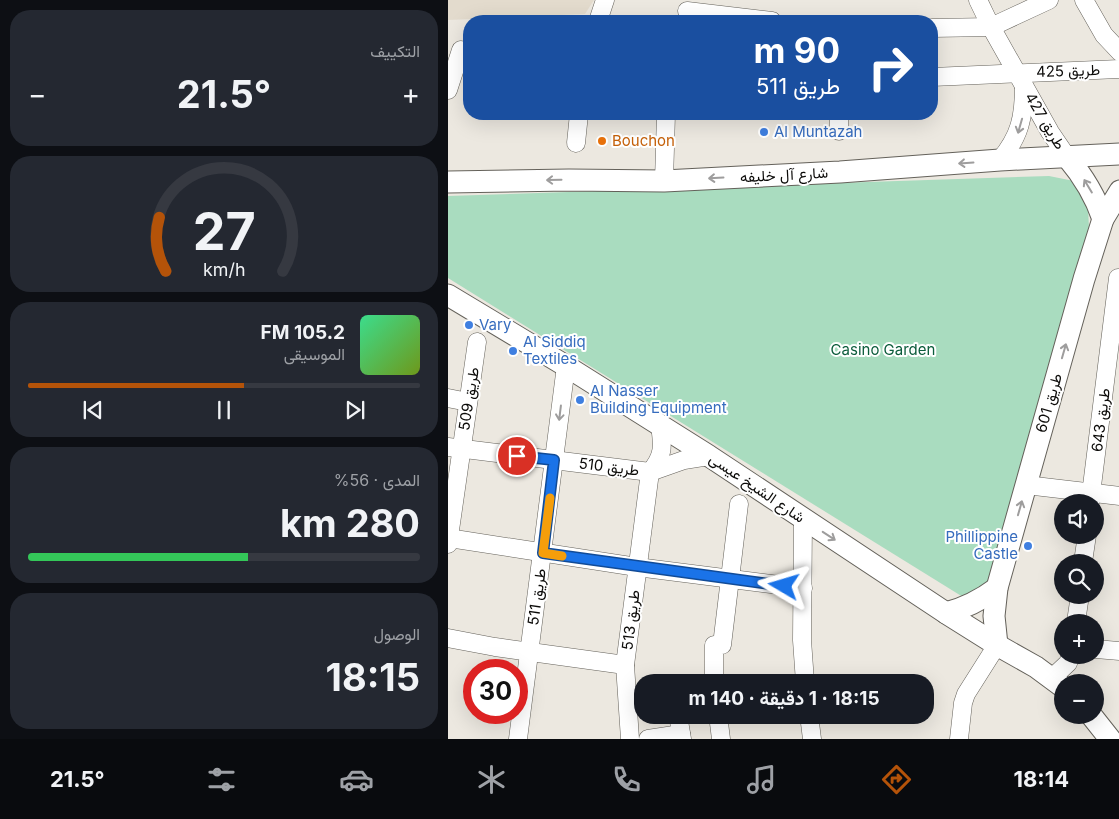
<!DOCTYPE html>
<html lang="ar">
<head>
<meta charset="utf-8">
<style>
  :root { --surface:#171b24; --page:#242831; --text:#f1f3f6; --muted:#9ea1a6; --line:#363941; --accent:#b45309 }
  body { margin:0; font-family:Inter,Vazirmatn,sans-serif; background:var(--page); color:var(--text); direction:rtl; height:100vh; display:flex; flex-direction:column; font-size:19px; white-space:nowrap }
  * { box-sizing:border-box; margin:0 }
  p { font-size:16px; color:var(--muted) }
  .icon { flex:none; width:28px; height:28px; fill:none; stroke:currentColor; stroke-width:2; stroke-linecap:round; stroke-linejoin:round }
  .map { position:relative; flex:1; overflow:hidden; direction:ltr }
  .drawer { display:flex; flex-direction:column; gap:10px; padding:10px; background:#0d0f14; width:448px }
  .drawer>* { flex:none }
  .banner { position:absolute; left:15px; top:15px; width:475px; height:105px; border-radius:20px; box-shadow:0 5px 20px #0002; direction:rtl; background:#1a4fa0; color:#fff; overflow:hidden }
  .buttons { position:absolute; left:606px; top:494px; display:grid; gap:10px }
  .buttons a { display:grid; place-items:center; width:50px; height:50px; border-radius:50%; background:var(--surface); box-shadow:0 5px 20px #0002; font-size:25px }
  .speed { position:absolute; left:15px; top:659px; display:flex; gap:10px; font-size:25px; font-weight:700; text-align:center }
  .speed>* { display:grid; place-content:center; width:65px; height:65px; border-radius:50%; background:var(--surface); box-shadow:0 5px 20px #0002; line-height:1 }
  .speed .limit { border:8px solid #d22; background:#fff; color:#111 }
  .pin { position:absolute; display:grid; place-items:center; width:42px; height:42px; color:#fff; margin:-21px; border:2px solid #fff; border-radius:50%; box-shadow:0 1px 5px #0007 }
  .me { position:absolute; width:55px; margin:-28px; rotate:277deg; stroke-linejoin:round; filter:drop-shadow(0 0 4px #0008) }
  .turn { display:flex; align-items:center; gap:18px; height:105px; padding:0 15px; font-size:22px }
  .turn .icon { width:65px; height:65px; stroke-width:2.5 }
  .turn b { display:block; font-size:35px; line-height:42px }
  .big { font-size:38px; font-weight:700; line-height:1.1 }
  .drawer .tile { flex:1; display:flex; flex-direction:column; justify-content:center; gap:8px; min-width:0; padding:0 18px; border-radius:20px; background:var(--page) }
  .drawer .dial { align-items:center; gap:0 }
  .dial svg { height:130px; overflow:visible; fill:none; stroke:var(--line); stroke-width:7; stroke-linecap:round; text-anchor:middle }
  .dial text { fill:var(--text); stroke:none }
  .song { display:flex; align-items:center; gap:15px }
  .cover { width:60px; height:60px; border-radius:8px; background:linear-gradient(135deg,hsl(150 70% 55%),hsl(80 70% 35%)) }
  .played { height:5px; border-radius:2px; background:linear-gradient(90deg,var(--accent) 55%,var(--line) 55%) }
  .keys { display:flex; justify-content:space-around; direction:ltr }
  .heat { display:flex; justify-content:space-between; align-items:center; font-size:28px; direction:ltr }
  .charge { height:8px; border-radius:4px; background:linear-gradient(90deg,#34c759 56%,var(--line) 0) }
  .trip { position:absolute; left:186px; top:674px; width:300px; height:50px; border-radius:20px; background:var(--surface); box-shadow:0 5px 20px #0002; font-weight:700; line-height:50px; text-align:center; direction:rtl }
  .menu { display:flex; height:80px; justify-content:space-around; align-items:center; background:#090b0e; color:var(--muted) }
  .menu .icon { width:35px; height:35px }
  .menu .selected { color:var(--accent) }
  .menu b { font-size:22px; color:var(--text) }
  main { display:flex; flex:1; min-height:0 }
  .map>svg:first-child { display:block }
  .built { fill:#e3dbcd }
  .green { fill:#a9dcbf }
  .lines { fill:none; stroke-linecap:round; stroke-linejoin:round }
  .minor-casing { stroke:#64615a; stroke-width:19 }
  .tertiary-casing { stroke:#64615a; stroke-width:23 }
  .minor { stroke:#fff; stroke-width:18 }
  .tertiary { stroke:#fff; stroke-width:21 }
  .oneway { stroke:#9e9d9d }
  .route-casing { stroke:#114b97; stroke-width:12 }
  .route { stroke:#1a73e8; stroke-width:9 }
  .slow { stroke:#f59e0b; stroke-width:9 }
  .shop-dot { fill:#3f7fe0; stroke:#fff; stroke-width:2 }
  .food-dot { fill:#e8710a; stroke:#fff; stroke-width:2 }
  .labels { text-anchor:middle; stroke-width:4; stroke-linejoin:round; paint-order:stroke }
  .street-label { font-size:15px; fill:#0c0b09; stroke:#fff }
  .shop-label { font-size:15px; fill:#366cbe; stroke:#fff; text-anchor:start }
  .food-label { font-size:15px; fill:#c56008; stroke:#fff; text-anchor:start }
  .park-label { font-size:15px; fill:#0b5c3b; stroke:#fff }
</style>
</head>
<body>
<main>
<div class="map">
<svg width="672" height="739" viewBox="0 0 672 739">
  <rect width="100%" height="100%" fill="#ece8e0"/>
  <path class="built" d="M0,0H146L137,14L0,20Z"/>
  <path class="green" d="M601,176L626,181L640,206L641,229L551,576L515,597L0,278V196Z"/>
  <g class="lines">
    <g class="minor-casing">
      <g id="minor">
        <path d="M530,0L543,27L602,132L619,157"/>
        <path d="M636,0L656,35L672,52"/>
        <path d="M239,11L324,21"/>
        <path d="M150,21L157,0"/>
        <path d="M484,28L543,27L601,0"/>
        <path d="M484,77L672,69"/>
        <path d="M0,90L13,50"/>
        <path d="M391,114V131"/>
        <path d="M128,143L131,114"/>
        <path d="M552,160C572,136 576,117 576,86"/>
        <path d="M216,181L218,114"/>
        <path d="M0,398L20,402"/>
        <path d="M0,447L202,472L236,460L261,456"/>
        <path d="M578,485L672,496"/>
        <path d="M642,502L670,278H672"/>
        <path d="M355,519L354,640L357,682"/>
        <path d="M0,538L189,567L355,588"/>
        <path d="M0,544L29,342"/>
        <path d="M635,562L639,535"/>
        <path d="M628,622L632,595"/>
        <path d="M0,638L47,647L177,665"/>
        <path d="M648,649L672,651"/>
        <path d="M604,678L620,663L623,655"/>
        <path d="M266,682V645H274L291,504"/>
        <path d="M230,715L234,739"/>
        <path d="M270,715L273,739"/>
        <path d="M361,715L364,739"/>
        <path d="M70,739L118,366"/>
        <path d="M182,739L177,665L202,472C216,456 215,446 212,425"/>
        <path d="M200,739L233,734"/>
        <path d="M511,739L515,703L518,694L549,645"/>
      </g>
    </g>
    <g class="tertiary-casing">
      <g id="tertiary">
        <path d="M619,157C635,176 647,195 655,219"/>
        <path d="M0,182L121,180L216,181L392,172L552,160L672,154"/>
        <path d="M0,295L118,366L261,456L498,613L549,645L588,667L615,687"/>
        <path d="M498,613C518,608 533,600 549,588"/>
        <path d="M549,645L546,616L549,588L636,279L655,219L672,191"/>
        <path d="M643,715L662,739"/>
      </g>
    </g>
    <use href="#minor" class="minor"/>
    <use href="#tertiary" class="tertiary"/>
  </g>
  <defs><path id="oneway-shaft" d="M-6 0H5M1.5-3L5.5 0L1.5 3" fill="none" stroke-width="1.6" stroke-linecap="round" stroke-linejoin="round" transform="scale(1.25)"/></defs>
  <g class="oneway">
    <use href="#oneway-shaft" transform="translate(572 126) rotate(106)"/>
    <use href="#oneway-shaft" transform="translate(518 163) rotate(176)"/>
    <use href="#oneway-shaft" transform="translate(268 178) rotate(177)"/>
    <use href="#oneway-shaft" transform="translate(106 180) rotate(179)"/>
    <use href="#oneway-shaft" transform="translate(640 186) rotate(-121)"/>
    <use href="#oneway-shaft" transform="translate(616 351) rotate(-74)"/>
    <use href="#oneway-shaft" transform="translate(112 413) rotate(97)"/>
    <use href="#oneway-shaft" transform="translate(572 508) rotate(-74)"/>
    <use href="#oneway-shaft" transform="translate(381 536) rotate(33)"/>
  </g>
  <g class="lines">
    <g class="route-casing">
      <path id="route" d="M69,456L106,460L95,553L336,586"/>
    </g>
    <use href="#route" class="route"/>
    <path class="slow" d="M102,498L95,553L114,556"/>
  </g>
  <g class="shop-dot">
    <circle cx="316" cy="132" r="5"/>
    <circle cx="21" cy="325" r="5"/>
    <circle cx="65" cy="351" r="5"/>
    <circle cx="132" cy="400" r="5"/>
    <circle cx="580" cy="546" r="5"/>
  </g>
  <circle class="food-dot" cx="154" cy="141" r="5"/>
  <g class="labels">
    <g class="street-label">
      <text transform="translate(620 71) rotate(-2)" y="5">طريق 425</text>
      <text transform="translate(597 121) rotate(59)" y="5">طريق 427</text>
      <text transform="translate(336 175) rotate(-3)" y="5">شارع آل خليفه</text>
      <text transform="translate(21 399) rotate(-81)" y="5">طريق 509</text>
      <text transform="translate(601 403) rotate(-74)" y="5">طريق 601</text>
      <text transform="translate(653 420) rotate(-83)" y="5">طريق 643</text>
      <text transform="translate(161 467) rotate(7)" y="5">طريق 510</text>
      <text transform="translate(309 488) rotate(34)" y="5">شارع الشيخ عيسى</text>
      <text transform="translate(89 597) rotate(-82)" y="5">طريق 511</text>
      <text transform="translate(183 620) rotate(-83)" y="5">طريق 513</text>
    </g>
    <g class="shop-label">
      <text x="326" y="137">Al Muntazah</text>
      <text x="31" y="330">Vary</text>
      <text x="75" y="347">Al Siddiq<tspan x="75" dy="17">Textiles</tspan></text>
      <text x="142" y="396">Al Nasser<tspan x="142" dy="17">Building Equipment</tspan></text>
      <text x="570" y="542" text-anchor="end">Phillippine<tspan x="570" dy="17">Castle</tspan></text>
    </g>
    <g class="food-label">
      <text x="164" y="146">Bouchon</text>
    </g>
    <g class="park-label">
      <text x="435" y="355">Casino Garden</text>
    </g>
  </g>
</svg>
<div class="buttons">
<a><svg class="icon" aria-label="sound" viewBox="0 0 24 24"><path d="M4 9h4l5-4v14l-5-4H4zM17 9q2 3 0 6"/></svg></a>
<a><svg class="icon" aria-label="search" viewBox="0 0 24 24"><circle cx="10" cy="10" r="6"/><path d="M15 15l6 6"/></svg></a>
<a>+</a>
<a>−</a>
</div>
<div class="speed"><div class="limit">30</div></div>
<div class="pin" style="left:69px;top:456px;background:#d93025"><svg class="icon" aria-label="arrive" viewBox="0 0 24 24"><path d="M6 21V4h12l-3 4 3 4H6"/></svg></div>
<svg class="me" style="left:336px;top:586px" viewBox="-20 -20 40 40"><path d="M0-17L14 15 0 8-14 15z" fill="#1a73e8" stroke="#fff" stroke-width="4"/></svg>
<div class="trip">18:15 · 1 دقيقة · 140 m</div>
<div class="banner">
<div class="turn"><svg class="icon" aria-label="right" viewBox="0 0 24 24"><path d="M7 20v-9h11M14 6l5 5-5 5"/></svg><div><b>90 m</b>طريق 511</div></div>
</div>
</div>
<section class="drawer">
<div class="tile"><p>التكييف</p>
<div class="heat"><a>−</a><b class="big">21.5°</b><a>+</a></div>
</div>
<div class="tile dial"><svg viewBox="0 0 100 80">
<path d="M14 69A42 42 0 1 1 86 69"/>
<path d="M14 69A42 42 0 0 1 10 36" stroke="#b45309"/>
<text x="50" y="56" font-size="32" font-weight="700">27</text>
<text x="50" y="72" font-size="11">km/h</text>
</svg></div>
<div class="tile">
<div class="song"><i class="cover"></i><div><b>105.2 FM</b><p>الموسيقى</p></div></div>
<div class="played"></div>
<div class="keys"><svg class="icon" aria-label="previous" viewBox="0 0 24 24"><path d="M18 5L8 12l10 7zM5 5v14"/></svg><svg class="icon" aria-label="pause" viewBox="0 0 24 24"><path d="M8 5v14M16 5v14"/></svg><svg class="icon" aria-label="next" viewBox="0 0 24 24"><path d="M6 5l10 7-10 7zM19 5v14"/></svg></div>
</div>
<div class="tile"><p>المدى · 56%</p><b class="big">280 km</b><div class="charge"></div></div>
<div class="tile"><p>الوصول</p><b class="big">18:15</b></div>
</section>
</main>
<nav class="menu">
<b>18:14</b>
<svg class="icon selected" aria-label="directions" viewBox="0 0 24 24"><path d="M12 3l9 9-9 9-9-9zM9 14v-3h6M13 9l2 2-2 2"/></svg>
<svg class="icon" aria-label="music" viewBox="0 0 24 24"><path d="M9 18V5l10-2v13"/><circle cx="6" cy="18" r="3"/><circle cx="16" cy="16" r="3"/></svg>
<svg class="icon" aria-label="phone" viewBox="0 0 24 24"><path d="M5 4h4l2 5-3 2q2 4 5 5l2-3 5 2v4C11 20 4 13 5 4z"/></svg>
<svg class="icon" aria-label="climate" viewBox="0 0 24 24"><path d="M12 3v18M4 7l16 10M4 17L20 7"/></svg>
<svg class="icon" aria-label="car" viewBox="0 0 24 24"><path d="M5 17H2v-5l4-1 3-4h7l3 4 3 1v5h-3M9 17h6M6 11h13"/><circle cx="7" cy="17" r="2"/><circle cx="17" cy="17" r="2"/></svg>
<svg class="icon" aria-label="filters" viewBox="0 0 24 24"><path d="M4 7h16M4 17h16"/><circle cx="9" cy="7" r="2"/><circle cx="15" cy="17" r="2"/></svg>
<b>21.5°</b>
</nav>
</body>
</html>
